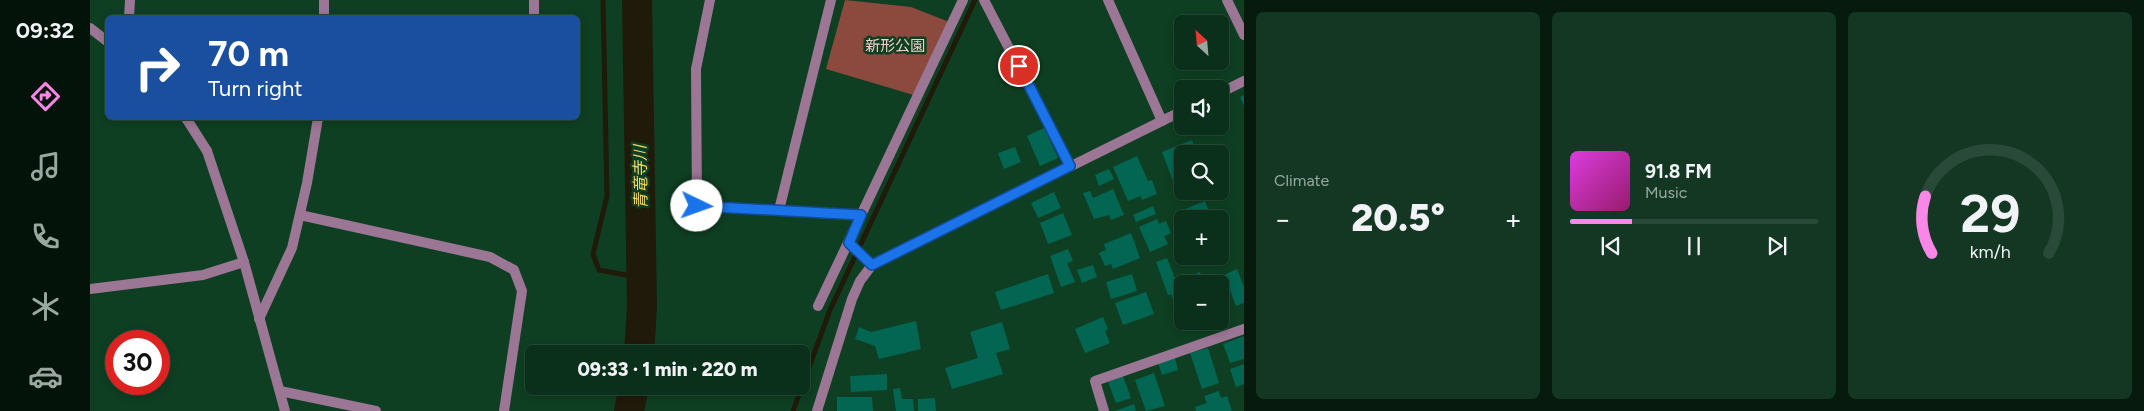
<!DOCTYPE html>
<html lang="en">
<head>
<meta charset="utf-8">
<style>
  :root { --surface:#0a2f1a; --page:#133723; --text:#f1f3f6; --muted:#99a9a2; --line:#2a4a39; --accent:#f987e8 }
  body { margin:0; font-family:Figtree,"Noto Sans JP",sans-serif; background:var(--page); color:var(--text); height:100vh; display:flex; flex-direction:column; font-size:19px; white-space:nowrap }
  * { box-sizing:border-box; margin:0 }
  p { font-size:16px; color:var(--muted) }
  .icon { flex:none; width:28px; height:28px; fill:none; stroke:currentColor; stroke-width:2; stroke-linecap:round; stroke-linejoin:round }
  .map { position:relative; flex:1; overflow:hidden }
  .drawer { display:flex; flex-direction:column; gap:12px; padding:12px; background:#061a0e; width:900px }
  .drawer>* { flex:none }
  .hud { position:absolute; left:15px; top:15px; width:475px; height:105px; border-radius:8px; box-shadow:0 2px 8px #0003,0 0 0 1px var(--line); background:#1a4fa0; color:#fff; overflow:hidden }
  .needle { width:32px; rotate:334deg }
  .controls { position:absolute; left:1084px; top:15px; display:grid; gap:10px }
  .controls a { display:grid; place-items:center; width:55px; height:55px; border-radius:8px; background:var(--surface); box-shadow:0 2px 8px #0003,0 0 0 1px var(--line); font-size:25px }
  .speed { position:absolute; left:15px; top:330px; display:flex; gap:10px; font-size:25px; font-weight:700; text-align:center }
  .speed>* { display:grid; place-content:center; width:65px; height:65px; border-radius:50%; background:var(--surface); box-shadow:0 2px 8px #0003,0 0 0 1px var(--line); line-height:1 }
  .speed .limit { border:8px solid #d22; background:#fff; color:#111 }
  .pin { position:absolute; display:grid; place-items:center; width:42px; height:42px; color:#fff; margin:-21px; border:2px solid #fff; border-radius:50%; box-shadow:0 1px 5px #0007 }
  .me { position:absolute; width:55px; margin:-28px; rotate:93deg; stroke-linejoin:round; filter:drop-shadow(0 0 4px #0008) }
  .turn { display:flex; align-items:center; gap:18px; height:105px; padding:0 20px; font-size:22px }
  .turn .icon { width:65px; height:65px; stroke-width:2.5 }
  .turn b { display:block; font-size:35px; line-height:42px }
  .big { font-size:38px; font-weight:800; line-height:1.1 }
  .drawer .card { flex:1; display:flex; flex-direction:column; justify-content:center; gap:8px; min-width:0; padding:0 18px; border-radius:8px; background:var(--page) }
  .drawer .dial { align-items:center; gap:0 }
  .dial svg { height:130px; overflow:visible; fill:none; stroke:var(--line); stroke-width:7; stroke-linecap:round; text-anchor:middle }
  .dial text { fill:var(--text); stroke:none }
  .song { display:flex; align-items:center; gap:15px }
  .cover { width:60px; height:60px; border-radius:8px; background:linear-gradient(135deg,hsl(300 70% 55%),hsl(320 70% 35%)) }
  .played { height:5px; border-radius:2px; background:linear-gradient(90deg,var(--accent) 25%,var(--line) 25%) }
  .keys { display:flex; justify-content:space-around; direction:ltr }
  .heat { display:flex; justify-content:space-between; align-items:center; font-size:28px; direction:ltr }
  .drawer .tiles { flex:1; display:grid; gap:12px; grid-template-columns:repeat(3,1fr) }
  .trip { position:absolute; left:435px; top:345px; width:285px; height:50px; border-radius:8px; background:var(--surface); box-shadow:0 2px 8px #0003,0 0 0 1px var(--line); font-weight:800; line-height:50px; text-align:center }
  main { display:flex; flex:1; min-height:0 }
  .dock { display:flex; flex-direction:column; width:90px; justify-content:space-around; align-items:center; background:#04130a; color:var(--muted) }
  .dock .icon { width:35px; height:35px }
  .dock .active { color:var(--accent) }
  .dock b { font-size:22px; color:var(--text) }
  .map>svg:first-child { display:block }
  .green { fill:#8b4a3d }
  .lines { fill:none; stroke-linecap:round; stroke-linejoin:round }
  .stream { stroke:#1f1a0a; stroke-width:5 }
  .river { stroke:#1f1a0a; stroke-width:30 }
  .building { fill:#036652 }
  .minor { stroke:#9c7695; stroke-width:10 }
  .tertiary { stroke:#9c7695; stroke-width:10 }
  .route-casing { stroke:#114b97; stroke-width:12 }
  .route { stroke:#1a73e8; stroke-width:9 }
  .labels { text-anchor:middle; stroke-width:5; stroke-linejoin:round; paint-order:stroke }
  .park-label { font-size:15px; fill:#efd1ca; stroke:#0e3f22 }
  .water-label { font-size:16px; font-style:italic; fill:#fbd965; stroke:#0e3f22 }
</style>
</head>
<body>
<main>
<nav class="dock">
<b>09:32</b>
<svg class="icon active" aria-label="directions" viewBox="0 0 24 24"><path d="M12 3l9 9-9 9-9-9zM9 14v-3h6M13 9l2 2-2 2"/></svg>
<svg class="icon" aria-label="music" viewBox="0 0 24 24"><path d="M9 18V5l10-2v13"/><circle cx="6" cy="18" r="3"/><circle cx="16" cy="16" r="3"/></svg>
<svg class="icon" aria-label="phone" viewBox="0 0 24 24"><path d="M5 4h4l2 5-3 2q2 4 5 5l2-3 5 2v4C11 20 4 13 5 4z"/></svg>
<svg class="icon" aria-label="climate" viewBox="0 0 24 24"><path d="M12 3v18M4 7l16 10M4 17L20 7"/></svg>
<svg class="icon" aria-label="car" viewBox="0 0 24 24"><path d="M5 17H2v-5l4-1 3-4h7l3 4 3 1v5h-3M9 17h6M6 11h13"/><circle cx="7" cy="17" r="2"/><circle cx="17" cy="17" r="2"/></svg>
</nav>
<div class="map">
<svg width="1154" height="411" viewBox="0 0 1154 411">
  <rect width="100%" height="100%" fill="#0e3f22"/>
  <path class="green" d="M755,0L821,7L862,23L827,96L736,69Z"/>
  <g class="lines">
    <g class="stream">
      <path d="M513,0L517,196L503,254L509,270L552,278"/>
      <path d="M703,411L740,310L885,0"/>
    </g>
    <g class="river">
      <path d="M547,0L552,307L549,354"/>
      <path d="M539,411L544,386"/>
    </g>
  </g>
  <g class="building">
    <path d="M1154,95V106L1150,97Z"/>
    <path d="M954,128L968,158L950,166L937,136Z"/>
    <path d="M1102,140L1107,154H1092V191H1105L1089,197L1072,152Z"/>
    <path d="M925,147L931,162L914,169L908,153Z"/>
    <path d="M1047,156L1058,181L1062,180L1067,194L1052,200L1051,196L1038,201L1023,167Z"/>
    <path d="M1019,169L1024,179L1009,186L1005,175Z"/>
    <path d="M1023,189L1034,215L1021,220L1019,215L1004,219L993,193L1000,191L1003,198Z"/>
    <path d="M964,192L971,208L948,218L941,203Z"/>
    <path d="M1115,201L1122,219H1092V231L1087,219L1090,217L1088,212Z"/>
    <path d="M1063,206L1066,214L1046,222L1043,215Z"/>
    <path d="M973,213L982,235L958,244L950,223Z"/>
    <path d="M1067,219L1069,224L1076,221L1081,233L1074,236L1078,244L1060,252L1049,227Z"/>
    <path d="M1041,233L1050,258L1023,269L1021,264L1015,266L1009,253L1016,250L1014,244Z"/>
    <path d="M978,249L983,261L977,263L985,282L971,287L960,256Z"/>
    <path d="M1077,258L1086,281L1110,272L1113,280L1122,277L1124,284H1092V309L1087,310L1081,294L1078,295L1066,262Z"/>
    <path d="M1003,265L1007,277L992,283L987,270Z"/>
    <path d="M1147,269L1154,287V303L1146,306L1134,275Z"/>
    <path d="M958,274L964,293L911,310L905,292Z"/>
    <path d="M1042,274L1047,291L1021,299L1016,282Z"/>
    <path d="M1056,292L1064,314L1033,325L1025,303Z"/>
    <path d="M1013,317L1018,329L1015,331L1020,343L995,353L985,329Z"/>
    <path d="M826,321L831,349L789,359L785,346L765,339L769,327L781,332Z"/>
    <path d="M912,322L920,349L906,353L913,374L862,389L855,368L888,358L880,332Z"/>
    <path d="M1154,336V359L1140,363L1133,344Z"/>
    <path d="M1118,348L1129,383L1112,389L1100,353Z"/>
    <path d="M1085,358L1088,370L1072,375L1068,363Z"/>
    <path d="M1154,364V384L1146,387L1140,369Z"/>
    <path d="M1064,373L1075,406L1056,411L1045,380Z"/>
    <path d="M797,374V390L761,392L760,376Z"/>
    <path d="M1033,376L1041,398L1026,403L1018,382Z"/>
    <path d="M810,388L812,399H823L824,411H806L803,389Z"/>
    <path d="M1129,391L1131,398L1137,396L1142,411H1106L1105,407L1117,403L1114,396Z"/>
    <path d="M747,397H782L783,411H747Z"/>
    <path d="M845,398L846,411H828V399Z"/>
    <path d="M1044,404L1046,411H1025Z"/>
  </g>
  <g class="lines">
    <g class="minor">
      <path d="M620,0L606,69L607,206L771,215"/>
      <path d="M894,0L980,166"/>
      <path d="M1018,0L1072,121"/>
      <path d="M1137,0L1154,35"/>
      <path d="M39,18L40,0"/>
      <path d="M234,18V0"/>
      <path d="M444,18V0"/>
      <path d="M1130,93L1154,81"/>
      <path d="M117,151L154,262L195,411"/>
      <path d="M689,210L741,0"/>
      <path d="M210,215L400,257L424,270L432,291L414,411"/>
      <path d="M759,243L782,265"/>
      <path d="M0,289L113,275L154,262"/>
      <path d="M728,306L873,0"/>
      <path d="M169,319L202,248L217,183L228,118"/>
      <path d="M190,391L286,411"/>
      <path d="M727,411L762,299L770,281L782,265L1092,111"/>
      <path d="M1014,411L1005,381L1154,329"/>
    </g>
    <g class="tertiary">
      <path d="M0,28L18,42"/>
      <path d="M96,118L117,151"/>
    </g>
  </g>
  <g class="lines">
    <g class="route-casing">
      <path id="route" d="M607,206L771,215L759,243L782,265L980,166L929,66"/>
    </g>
    <use href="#route" class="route"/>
  </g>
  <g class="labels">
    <g class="park-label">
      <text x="805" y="51">新形公園</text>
    </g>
    <g class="water-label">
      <text transform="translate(550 177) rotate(-91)" y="6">青竜寺川</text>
    </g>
  </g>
</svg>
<div class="controls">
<a><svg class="needle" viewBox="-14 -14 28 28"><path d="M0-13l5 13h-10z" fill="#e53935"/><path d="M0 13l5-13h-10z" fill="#99a9a2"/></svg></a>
<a><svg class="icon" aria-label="sound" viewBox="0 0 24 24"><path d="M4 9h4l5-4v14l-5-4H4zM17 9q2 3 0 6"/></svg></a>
<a><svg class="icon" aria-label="search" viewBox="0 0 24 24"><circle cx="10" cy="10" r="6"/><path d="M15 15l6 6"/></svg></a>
<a>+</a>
<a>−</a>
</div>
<div class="speed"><div class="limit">30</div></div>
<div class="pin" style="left:929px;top:66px;background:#d93025"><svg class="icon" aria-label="arrive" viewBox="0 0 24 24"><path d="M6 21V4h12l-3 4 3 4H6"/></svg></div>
<svg class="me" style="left:607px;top:206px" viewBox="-20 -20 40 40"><circle r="19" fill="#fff"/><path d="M0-13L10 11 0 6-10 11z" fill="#1a73e8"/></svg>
<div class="trip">09:33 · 1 min · 220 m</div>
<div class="hud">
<div class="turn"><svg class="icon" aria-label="right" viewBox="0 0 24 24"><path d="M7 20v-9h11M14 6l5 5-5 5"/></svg><div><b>70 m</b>Turn right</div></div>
</div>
</div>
<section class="drawer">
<div class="tiles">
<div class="card"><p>Climate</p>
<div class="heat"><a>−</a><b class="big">20.5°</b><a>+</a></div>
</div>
<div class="card">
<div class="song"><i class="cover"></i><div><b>91.8 FM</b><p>Music</p></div></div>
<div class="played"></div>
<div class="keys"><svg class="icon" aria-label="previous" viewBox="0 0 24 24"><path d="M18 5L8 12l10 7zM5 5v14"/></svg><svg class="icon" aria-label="pause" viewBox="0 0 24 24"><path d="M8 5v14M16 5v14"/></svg><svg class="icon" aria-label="next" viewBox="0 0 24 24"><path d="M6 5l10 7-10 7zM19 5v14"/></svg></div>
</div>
<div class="card dial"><svg viewBox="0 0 100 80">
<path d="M14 69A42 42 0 1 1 86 69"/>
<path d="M14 69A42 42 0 0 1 10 34" stroke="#f987e8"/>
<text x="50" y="56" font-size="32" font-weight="700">29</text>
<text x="50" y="72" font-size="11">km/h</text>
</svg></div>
</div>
</section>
</main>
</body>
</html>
